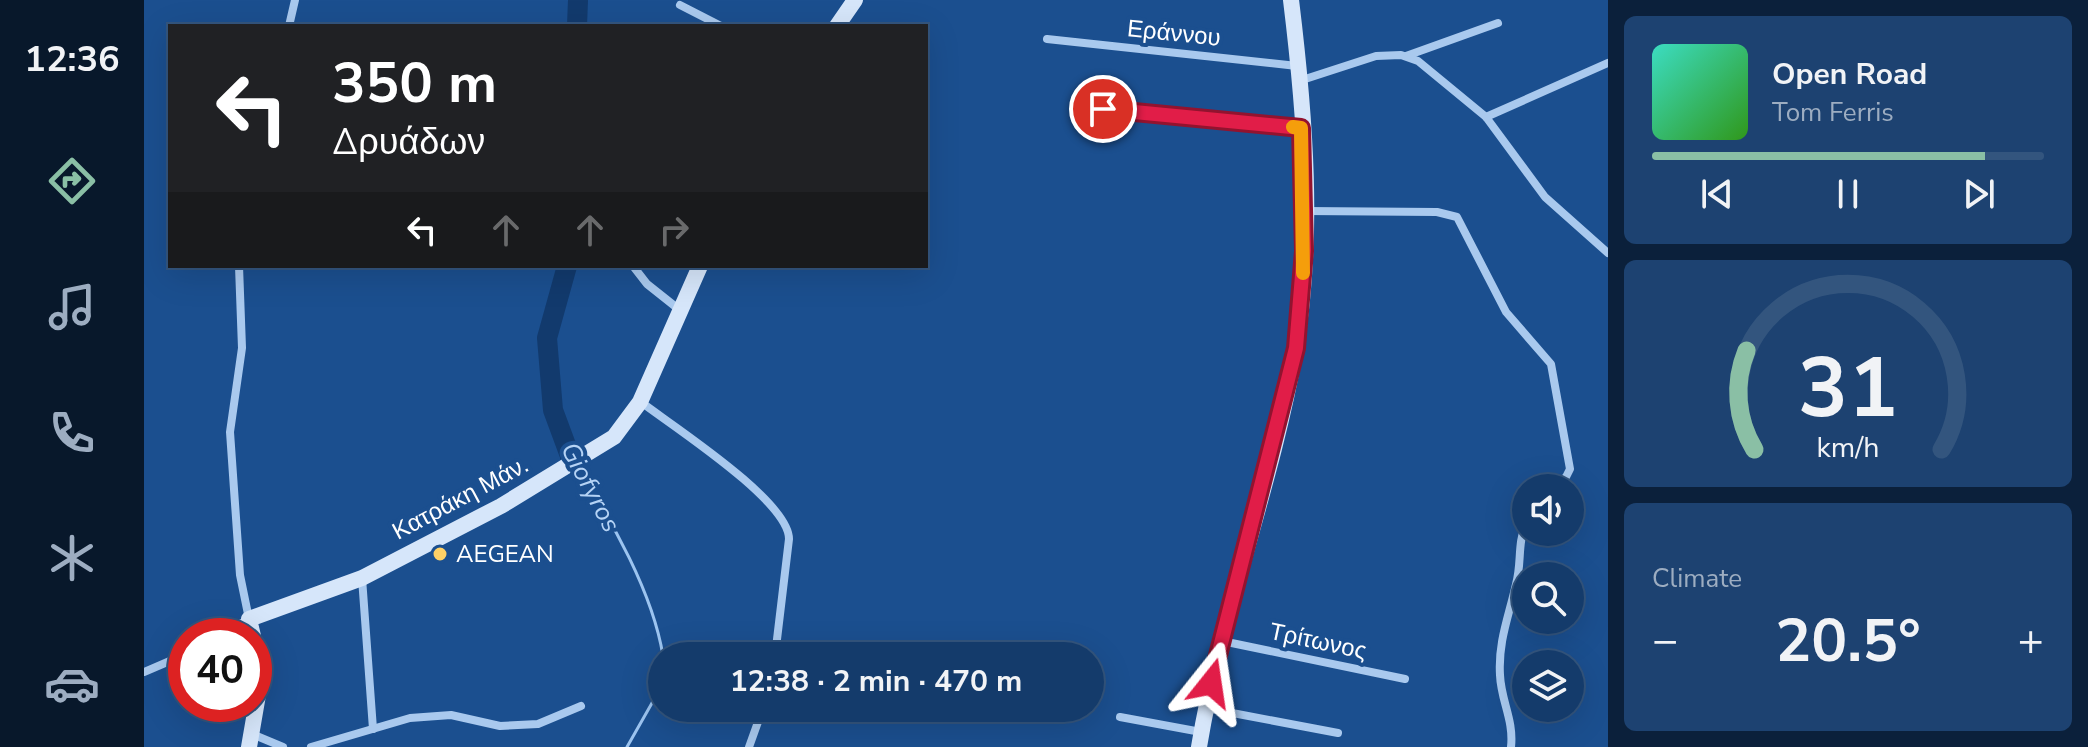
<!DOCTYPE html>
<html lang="en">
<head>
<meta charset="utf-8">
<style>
  :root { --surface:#143b6b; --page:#1d4271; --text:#f1f3f6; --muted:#9dadc1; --line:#33557e; --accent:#8abfa5 }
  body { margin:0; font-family:"Nunito Sans",sans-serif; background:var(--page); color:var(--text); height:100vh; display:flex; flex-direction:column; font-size:30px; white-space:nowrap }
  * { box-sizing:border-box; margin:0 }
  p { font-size:26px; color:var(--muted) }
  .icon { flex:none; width:44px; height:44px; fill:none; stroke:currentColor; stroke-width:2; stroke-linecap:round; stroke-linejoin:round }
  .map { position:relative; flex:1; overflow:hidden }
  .sheet { display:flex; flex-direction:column; gap:16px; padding:16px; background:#0b203b; width:480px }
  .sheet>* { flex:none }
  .guide { position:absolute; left:24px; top:24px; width:760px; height:244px; border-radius:0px; box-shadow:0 8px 32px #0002,0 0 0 2px var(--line); background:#202124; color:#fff; overflow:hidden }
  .tools { position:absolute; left:1368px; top:474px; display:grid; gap:16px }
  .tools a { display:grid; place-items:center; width:72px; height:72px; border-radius:50%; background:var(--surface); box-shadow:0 8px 32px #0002,0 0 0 2px var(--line); font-size:40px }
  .speed { position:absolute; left:24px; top:618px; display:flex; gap:16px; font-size:40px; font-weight:700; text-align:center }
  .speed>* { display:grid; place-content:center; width:104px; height:104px; border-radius:50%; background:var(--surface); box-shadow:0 8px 32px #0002,0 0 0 2px var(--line); line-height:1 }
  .speed .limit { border:12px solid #d22; background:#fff; color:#111 }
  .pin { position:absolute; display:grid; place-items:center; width:68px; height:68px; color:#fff; margin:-34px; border:4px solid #fff; border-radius:50%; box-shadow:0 2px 8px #0007 }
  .me { position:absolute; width:88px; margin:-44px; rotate:15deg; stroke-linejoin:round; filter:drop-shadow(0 0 6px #0008) }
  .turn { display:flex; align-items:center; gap:28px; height:168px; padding:0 32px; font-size:36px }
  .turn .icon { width:104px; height:104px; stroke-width:2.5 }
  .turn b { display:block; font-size:56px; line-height:68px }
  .lanes { display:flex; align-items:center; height:76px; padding:0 32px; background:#0003; justify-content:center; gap:40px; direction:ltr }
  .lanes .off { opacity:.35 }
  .big { font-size:60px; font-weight:700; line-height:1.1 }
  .sheet .card { flex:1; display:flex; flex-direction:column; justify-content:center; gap:12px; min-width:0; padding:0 28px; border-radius:12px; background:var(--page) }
  .sheet .dial { align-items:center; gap:0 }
  .dial svg { height:208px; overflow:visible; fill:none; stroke:var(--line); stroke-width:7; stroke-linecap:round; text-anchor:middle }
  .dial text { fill:var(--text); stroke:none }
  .song { display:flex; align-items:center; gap:24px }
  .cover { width:96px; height:96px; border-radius:12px; background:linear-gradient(135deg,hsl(170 70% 55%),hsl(110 70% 35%)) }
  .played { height:8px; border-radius:4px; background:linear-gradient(90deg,var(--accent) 85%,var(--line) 85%) }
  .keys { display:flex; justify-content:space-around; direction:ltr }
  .heat { display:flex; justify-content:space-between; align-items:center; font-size:44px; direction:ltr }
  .trip { position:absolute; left:504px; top:642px; width:456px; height:80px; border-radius:40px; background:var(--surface); box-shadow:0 8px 32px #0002,0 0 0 2px var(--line); font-weight:700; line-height:80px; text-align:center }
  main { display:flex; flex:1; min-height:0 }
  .tab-bar { display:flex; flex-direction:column; width:144px; justify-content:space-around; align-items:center; background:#08182b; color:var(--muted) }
  .tab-bar .icon { width:56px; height:56px }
  .tab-bar .current { color:var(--accent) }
  .tab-bar b { font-size:36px; color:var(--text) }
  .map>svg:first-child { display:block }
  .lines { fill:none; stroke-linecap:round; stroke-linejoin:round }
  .stream { stroke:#9cc4f0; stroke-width:3 }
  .river { stroke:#123a6d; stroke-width:20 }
  .street { stroke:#a9c9ee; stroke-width:8 }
  .secondary { stroke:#d6e6fa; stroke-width:16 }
  .route-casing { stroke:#92132f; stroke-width:20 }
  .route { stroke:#e11d48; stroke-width:14 }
  .slow { stroke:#f59e0b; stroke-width:14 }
  .poi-dot { fill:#ffd166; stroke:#1b4f8f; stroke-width:3 }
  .labels { text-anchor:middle; stroke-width:8; stroke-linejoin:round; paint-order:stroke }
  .street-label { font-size:24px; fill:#fff; stroke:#1b4f8f }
  .poi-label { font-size:24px; fill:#fff; stroke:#1b4f8f; text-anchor:start }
  .water-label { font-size:26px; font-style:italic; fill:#b5d3f5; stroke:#1b4f8f }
</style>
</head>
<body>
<main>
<nav class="tab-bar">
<b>12:36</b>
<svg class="icon current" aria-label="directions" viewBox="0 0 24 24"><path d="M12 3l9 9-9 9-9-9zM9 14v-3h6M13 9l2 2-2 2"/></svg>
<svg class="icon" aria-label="music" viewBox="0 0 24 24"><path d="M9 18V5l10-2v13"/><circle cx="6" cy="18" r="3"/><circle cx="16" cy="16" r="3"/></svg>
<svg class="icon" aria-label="phone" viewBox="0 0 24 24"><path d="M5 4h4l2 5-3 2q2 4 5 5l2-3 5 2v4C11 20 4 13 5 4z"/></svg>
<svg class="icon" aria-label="climate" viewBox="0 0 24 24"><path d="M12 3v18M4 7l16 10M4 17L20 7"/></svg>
<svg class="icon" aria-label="car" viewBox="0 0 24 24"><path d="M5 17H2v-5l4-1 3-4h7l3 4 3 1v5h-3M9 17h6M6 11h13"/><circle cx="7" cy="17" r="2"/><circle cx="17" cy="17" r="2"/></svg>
</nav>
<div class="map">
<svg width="1464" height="747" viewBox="0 0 1464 747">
  <rect width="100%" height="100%" fill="#1b4f8f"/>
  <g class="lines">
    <g class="stream">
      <path d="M432,468C468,519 509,594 519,656"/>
      <path d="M483,747L508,703L518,674"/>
    </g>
    <g class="river">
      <path d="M433,26L434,0"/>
      <path d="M423,266L403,338L409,410L429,464"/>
    </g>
    <g class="street">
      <path d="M536,5L577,26"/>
      <path d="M145,26L151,0"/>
      <path d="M903,39L1153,66"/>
      <path d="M1262,56L1354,23"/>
      <path d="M1155,81L1232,56L1257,55L1274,61L1342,117L1401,197L1464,253"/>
      <path d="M959,109L1157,128"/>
      <path d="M1342,117L1464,63"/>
      <path d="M1161,211L1293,212L1313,217L1362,312L1407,364L1426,469L1422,477L1407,488"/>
      <path d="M489,266L503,284L537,311"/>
      <path d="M497,402C530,427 645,501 645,539L631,656"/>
      <path d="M218,578L229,729"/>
      <path d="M74,636L105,619L96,575L86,432L98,348L95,266"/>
      <path d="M1078,641L1261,679"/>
      <path d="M0,672L42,654"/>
      <path d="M1062,708L1194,733"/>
      <path d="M976,717L1057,732"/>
      <path d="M108,734L139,747"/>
      <path d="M167,747L266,718L307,715L356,726L394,724L437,706"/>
      <path d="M605,747L619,708"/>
      <path d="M1367,747C1370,720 1357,701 1356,675C1354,641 1365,616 1372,584C1378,563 1373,544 1382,524"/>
    </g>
    <g class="secondary">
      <path d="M693,26L711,0"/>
      <path d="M109,636L105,619L218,578L357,506L470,437L496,402L556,266"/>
      <path d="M105,747L114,695L110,643"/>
      <path d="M1055,747C1077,613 1128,485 1151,352C1171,238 1161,114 1147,0"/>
    </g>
  </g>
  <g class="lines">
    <g class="route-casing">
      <path id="route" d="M959,109L1157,128L1160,251L1152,348L1067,683"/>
    </g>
    <use href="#route" class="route"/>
    <path class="slow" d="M1149,127L1157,128L1159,273"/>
  </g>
  <circle class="poi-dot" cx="296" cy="554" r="8"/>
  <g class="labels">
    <g class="street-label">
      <text transform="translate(1030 33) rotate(6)" y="8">Εράννου</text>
      <text transform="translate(316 498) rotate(-28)" y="8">Κατράκη Μάν.</text>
      <text transform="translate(1174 641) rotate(12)" y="8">Τρίτωνος</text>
    </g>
    <g class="poi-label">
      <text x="312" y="562">AEGEAN</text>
    </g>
    <g class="water-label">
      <text transform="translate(447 487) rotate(62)" y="9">Giofyros</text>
    </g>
  </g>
</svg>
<div class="tools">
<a><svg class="icon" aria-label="sound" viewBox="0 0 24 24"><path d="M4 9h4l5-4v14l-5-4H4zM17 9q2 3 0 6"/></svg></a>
<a><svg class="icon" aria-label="search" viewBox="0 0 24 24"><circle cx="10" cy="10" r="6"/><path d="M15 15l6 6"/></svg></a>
<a><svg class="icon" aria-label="layers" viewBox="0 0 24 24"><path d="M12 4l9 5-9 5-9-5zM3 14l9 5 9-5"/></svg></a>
</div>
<div class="speed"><div class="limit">40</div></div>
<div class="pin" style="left:959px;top:109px;background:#d93025"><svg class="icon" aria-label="arrive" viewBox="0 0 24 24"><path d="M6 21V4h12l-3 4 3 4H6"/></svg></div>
<svg class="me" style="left:1067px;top:683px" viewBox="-20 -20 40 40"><path d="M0-17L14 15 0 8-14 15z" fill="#e11d48" stroke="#fff" stroke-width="4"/></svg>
<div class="trip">12:38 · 2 min · 470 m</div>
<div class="guide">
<div class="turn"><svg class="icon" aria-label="left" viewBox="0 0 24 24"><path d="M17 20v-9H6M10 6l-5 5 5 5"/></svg><div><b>350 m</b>Δρυάδων</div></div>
<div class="lanes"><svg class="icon" aria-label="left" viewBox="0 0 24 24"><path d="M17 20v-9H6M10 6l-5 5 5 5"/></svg><svg class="icon off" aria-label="ahead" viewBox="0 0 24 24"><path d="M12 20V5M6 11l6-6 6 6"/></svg><svg class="icon off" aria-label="ahead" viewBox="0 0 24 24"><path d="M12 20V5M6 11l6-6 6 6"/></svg><svg class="icon off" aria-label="right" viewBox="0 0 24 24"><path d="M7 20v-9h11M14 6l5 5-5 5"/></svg></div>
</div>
</div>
<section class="sheet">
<div class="card">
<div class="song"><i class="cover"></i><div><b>Open Road</b><p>Tom Ferris</p></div></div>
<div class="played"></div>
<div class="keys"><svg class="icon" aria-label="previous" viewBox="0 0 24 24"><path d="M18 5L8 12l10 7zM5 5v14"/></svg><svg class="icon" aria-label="pause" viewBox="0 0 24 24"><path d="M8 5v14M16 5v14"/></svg><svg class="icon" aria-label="next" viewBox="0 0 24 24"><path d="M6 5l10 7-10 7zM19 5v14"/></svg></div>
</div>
<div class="card dial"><svg viewBox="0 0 100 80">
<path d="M14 69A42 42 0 1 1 86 69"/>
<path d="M14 69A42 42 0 0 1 11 31" stroke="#8abfa5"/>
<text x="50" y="56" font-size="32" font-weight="700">31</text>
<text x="50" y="72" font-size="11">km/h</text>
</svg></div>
<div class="card"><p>Climate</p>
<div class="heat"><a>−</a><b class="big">20.5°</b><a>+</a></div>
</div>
</section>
</main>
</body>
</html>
